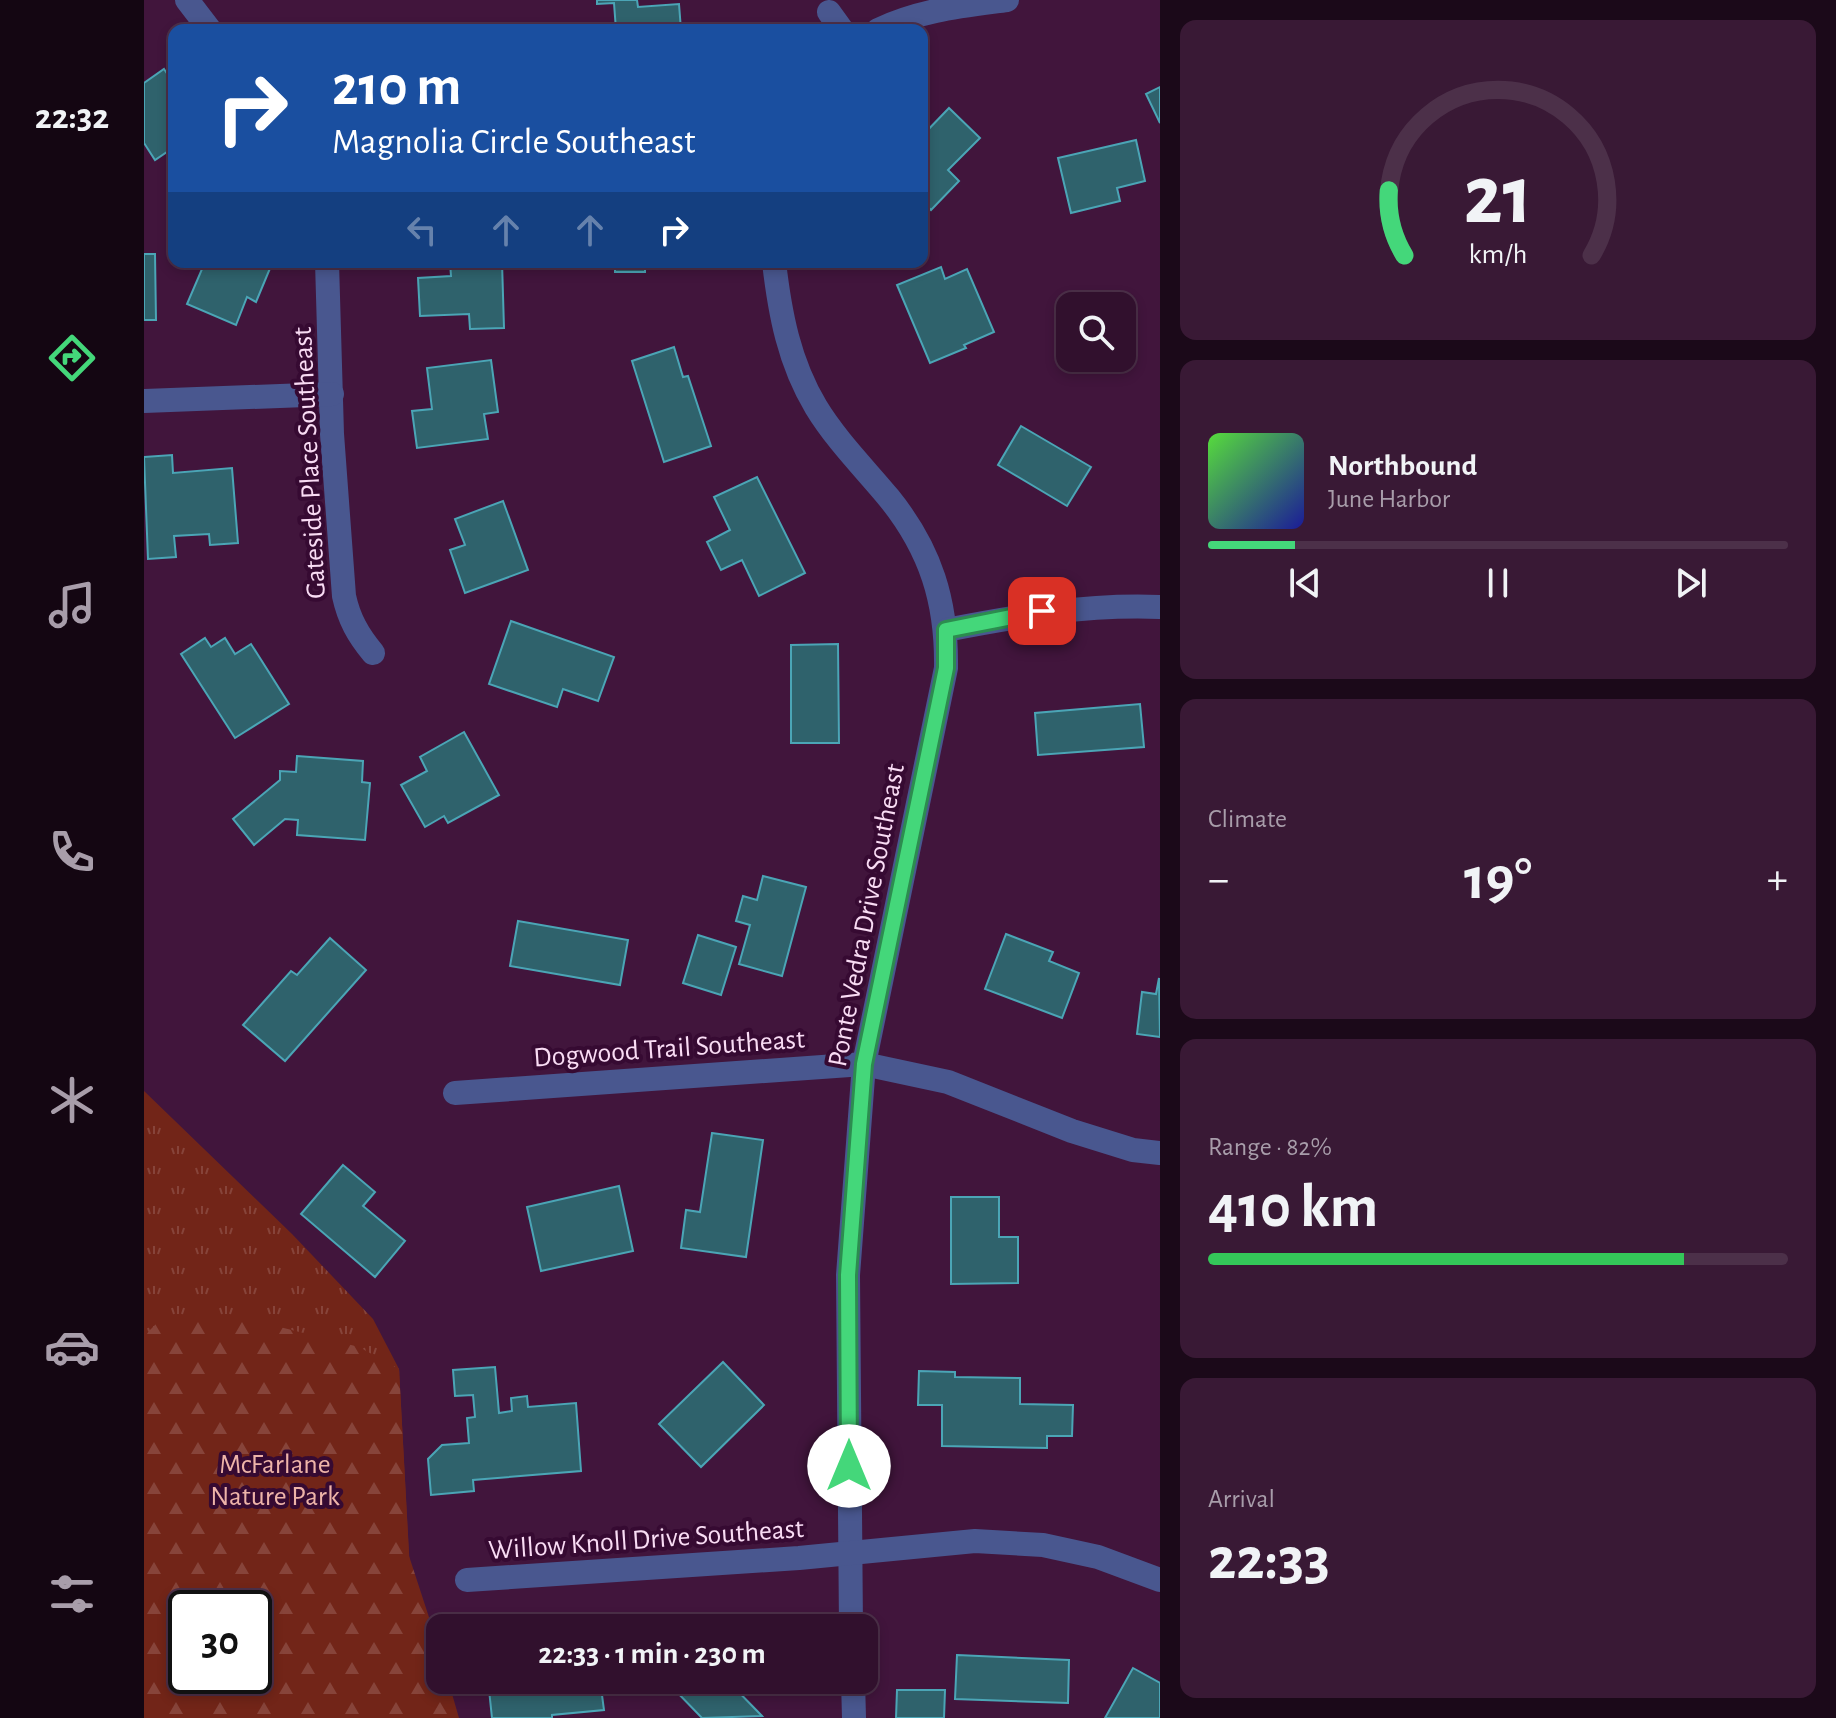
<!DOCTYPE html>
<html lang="en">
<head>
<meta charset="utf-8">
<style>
  :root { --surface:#31102d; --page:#391935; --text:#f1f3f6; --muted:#a89daa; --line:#4c3049; --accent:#44d77a }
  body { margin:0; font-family:"Alegreya Sans",sans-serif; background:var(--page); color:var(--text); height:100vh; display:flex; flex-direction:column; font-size:30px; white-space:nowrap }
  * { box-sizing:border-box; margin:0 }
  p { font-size:26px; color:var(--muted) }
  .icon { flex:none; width:44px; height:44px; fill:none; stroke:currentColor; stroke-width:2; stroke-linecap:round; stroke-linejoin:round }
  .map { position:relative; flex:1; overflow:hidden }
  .sheet { display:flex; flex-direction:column; gap:20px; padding:20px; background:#1b0919; width:676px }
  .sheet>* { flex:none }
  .top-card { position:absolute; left:24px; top:24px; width:760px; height:244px; border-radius:16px; box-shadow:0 4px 12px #0003,0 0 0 2px var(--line); background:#1a4fa0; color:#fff; overflow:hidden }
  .controls { position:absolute; left:912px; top:292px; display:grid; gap:16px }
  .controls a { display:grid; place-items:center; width:80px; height:80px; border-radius:16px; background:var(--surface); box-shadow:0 4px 12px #0003,0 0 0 2px var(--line); font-size:40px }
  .speed { position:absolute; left:24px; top:1590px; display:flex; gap:16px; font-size:40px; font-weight:700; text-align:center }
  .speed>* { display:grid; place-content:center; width:104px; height:104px; border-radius:50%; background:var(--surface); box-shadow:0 4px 12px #0003,0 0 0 2px var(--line); line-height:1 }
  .speed .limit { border:4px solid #111; border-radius:12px; background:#fff; color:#111 }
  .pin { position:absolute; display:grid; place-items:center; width:68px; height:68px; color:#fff; margin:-34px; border-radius:16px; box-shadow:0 4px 12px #0006 }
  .me { position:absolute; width:88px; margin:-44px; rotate:0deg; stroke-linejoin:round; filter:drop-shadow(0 0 6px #0008) }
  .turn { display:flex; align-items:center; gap:28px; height:168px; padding:0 32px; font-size:36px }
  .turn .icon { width:104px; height:104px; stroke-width:2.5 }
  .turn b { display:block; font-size:56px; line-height:68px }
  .lanes { display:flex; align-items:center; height:76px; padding:0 32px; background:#0003; justify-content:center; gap:40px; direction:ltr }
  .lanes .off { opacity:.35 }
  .big { font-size:60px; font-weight:700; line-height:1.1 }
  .sheet .tile { flex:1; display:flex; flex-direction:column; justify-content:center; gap:12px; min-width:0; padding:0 28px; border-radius:16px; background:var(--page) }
  .sheet .dial { align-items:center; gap:0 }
  .dial svg { height:208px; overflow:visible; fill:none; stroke:var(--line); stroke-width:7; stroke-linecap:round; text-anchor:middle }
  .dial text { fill:var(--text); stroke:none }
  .song { display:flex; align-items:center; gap:24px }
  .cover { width:96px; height:96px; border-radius:12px; background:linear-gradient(135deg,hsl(110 70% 55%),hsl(240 70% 35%)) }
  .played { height:8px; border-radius:4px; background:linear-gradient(90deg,var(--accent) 15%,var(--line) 15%) }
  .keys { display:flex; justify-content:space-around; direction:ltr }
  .heat { display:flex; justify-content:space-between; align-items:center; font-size:44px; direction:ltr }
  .charge { height:12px; border-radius:6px; background:linear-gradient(90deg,#34c759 82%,var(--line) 0) }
  .trip { position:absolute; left:282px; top:1614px; width:452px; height:80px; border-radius:16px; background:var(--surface); box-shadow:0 4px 12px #0003,0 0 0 2px var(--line); font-weight:700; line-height:80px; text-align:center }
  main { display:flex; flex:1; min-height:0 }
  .tab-bar { display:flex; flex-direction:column; width:144px; justify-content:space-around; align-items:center; background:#140612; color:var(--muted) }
  .tab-bar .icon { width:56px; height:56px }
  .tab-bar .on { color:var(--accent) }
  .tab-bar b { font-size:36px; color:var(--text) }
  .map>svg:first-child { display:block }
  .grass { fill:url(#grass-tufts); fill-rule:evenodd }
  .forest { fill:url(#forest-firs); fill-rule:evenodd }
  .building { fill:#2f626c; stroke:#4ba5b6; stroke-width:2 }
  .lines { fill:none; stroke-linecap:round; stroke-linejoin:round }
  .minor { stroke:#49578f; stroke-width:24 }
  .route-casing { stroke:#2c8c4f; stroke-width:20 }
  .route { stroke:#44d77a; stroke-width:14 }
  .labels { text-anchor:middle; stroke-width:8; stroke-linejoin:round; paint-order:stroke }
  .street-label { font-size:28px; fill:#f9dcf4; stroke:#360a32 }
  .park-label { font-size:28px; fill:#eeb4a9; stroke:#360a32 }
</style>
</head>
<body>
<main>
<nav class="tab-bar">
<b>22:32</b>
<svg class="icon on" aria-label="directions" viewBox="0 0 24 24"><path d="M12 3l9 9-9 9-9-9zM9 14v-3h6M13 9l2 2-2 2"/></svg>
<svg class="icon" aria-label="music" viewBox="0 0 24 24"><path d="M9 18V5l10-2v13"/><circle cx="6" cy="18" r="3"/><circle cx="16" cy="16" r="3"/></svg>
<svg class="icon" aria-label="phone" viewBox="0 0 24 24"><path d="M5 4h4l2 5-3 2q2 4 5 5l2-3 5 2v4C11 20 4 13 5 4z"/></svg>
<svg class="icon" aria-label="climate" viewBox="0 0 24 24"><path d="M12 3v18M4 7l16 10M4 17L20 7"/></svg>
<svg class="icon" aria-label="car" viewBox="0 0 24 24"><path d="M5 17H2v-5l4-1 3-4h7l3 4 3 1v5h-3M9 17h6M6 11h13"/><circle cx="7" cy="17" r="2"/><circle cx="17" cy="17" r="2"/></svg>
<svg class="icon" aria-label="filters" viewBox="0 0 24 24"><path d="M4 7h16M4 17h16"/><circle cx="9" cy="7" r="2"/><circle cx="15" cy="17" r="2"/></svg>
</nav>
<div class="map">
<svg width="1016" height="1718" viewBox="0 0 1016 1718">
  <defs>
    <pattern id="grass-tufts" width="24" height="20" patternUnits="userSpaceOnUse" patternTransform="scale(2)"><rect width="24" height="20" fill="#722518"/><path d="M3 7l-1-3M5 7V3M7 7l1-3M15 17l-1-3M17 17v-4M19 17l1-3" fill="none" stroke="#87443a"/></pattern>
    <pattern id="forest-firs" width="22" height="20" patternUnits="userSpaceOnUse" patternTransform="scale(2)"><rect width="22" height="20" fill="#722518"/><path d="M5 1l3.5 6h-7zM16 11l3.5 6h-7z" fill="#87443a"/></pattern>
  </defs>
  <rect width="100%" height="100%" fill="#41153c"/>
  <path class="grass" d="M0,1091L148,1234L229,1319L255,1369L274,1718H0ZM42,1608H110V1676H42Z"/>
  <path class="forest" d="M19,1317L112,1321L215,1347L255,1369L265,1556L296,1651V1680H304L315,1718H0V1336ZM42,1608H110V1676H42Z"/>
  <g class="building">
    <path d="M453,0H493L494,7L535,4L537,30H472L470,3L453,4Z"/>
    <path d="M20,69L30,84V163L23,152L11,160L0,143V83Z"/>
    <path d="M1016,87V123L1002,94Z"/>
    <path d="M805,108L836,138L804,170L815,181L787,210L780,203L778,205V136Z"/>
    <path d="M992,140L1001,181L973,188L976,201L927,213L914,158Z"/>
    <path d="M0,254H11L12,320H0Z"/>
    <path d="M61,262H118L127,266L112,302L103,297L92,325L43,304Z"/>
    <path d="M306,262H358L360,328L326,329L325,314L276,316L274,278L307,276Z"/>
    <rect x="471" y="262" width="30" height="10"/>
    <path d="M797,267L801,279L823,269L850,332L820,345L822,348L786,363L753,285Z"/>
    <path d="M530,347L539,377L544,376L567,446L520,462L488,361Z"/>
    <path d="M347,360L354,412L340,414L344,439L273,448L268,411L288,409L283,368Z"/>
    <path d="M877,426L947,467L923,506L854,465Z"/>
    <path d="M28,455L29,473L88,468L94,543L66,545L65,534L30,536L32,557L4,559L0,457Z"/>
    <path d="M613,477L661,573L615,596L598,560L577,570L563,542L586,530L570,497Z"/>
    <path d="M359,501L384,570L321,593L306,550L321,545L311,519Z"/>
    <path d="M367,621L470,657L454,701L419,689L413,707L345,684Z"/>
    <path d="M61,638L67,647L81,638L91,654L107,644L145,704L91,738L37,654Z"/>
    <path d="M694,644L695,743H647V645Z"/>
    <path d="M996,704L1000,747L894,755L891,713Z"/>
    <path d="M320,732L355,795L304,823L300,816L281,827L257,785L283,771L276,757Z"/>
    <path d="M153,756L219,761L218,782L226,783L221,840L153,835L154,820L141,819L110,845L89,819L136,780V771L152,772Z"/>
    <path d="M619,876L662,887L638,976L595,964L606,925L592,921L599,896L613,900Z"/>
    <path d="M374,921L484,940L476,985L366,966Z"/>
    <path d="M862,934L909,952L905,961L935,973L918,1018L841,989Z"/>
    <path d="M554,935L592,947L577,995L539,983Z"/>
    <path d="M186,938L222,970L141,1061L99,1025L147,971L153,975Z"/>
    <path d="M1015,978L1016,1037L993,1034L998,992L1012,994Z"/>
    <path d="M568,1133L619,1140L602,1257L537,1248L542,1210L556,1212Z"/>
    <path d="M199,1165L231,1192L219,1206L261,1241L231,1277L157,1214Z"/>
    <path d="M475,1186L489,1251L397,1271L383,1207Z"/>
    <path d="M807,1197H855V1237H874V1283L807,1284Z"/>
    <path d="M579,1362L620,1405L557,1467L515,1424Z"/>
    <path d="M351,1367L355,1413L368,1411L367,1398L383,1396L384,1407L432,1403L437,1471L329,1480L330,1491L287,1495L284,1459L298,1445L325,1443L323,1418L331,1417L329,1395L311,1396L309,1370Z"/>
    <path d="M775,1371L811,1372V1377L876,1378V1404L929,1405L928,1436H903V1448L798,1446V1405H774Z"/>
    <path d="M813,1655L925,1660L924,1703L811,1699Z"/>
    <path d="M989,1668L1016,1683V1718H961Z"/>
    <path d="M344,1680H456L460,1710L408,1715V1718H348Z"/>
    <path d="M536,1680H583L618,1716L558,1718L528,1687Z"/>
    <path d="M753,1690H801L800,1718H752Z"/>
  </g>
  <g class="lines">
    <g class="minor">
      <path d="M43,0L66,30"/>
      <path d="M685,12L698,30"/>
      <path d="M734,30C776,10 818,6 863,0"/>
      <path d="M183,262L188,434L200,596C205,619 214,635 229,653"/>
      <path d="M630,262C636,314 645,362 672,407C692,440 721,469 745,498C787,550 803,602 802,668L720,1064L704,1275L707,1628"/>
      <path d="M0,401L188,394"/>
      <path d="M802,630C874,616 943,604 1016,607"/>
      <path d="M311,1093L720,1064L804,1082L928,1131L989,1150L1016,1153"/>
      <path d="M323,1580L655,1558L831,1541L899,1545L954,1557L1016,1580"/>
      <path d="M709,1680L710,1718"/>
    </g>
  </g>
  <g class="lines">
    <g class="route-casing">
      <path id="route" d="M705,1466L704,1275L720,1064L802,668V630L898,611"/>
    </g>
    <use href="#route" class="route"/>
  </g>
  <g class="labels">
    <g class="street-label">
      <text transform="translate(164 463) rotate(-93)" y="10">Gateside Place Southeast</text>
      <text transform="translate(721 915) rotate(-79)" y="10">Ponte Vedra Drive Southeast</text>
      <text transform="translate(525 1047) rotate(-4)" y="10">Dogwood Trail Southeast</text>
      <text transform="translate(502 1538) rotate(-4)" y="10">Willow Knoll Drive Southeast</text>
    </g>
    <g class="park-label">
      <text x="131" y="1473">McFarlane<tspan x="131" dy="32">Nature Park</tspan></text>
    </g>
  </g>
</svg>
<div class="controls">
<a><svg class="icon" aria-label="search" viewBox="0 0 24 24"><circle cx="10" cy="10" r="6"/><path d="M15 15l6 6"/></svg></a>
</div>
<div class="speed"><div class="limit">30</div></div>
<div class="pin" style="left:898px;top:611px;background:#d93025"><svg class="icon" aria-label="arrive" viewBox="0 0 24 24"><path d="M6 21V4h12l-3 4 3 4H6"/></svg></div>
<svg class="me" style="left:705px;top:1466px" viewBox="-20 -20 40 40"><circle r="19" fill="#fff"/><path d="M0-13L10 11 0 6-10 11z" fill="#44d77a"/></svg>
<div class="trip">22:33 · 1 min · 230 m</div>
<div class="top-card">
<div class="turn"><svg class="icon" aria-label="right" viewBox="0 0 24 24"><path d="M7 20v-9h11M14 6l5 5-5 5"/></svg><div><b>210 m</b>Magnolia Circle Southeast</div></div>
<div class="lanes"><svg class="icon off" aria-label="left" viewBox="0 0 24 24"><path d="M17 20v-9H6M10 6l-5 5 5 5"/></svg><svg class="icon off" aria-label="ahead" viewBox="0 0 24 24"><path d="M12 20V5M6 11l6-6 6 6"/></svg><svg class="icon off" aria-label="ahead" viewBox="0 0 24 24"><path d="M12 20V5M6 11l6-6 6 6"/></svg><svg class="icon" aria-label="right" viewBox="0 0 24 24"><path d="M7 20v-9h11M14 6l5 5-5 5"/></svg></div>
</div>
</div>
<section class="sheet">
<div class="tile dial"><svg viewBox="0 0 100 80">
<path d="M14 69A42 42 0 1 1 86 69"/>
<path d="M14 69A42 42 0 0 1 8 44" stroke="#44d77a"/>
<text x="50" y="56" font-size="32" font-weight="700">21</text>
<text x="50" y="72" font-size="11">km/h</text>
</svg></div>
<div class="tile">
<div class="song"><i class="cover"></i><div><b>Northbound</b><p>June Harbor</p></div></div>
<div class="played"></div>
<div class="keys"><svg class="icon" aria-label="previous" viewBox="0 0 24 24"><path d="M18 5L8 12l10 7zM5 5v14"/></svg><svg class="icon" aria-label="pause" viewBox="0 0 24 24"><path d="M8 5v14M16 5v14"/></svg><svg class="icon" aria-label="next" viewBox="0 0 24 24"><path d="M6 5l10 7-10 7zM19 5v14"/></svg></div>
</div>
<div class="tile"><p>Climate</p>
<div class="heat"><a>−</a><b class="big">19°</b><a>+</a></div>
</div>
<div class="tile"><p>Range · 82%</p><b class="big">410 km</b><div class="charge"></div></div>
<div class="tile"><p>Arrival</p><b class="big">22:33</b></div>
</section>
</main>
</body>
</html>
